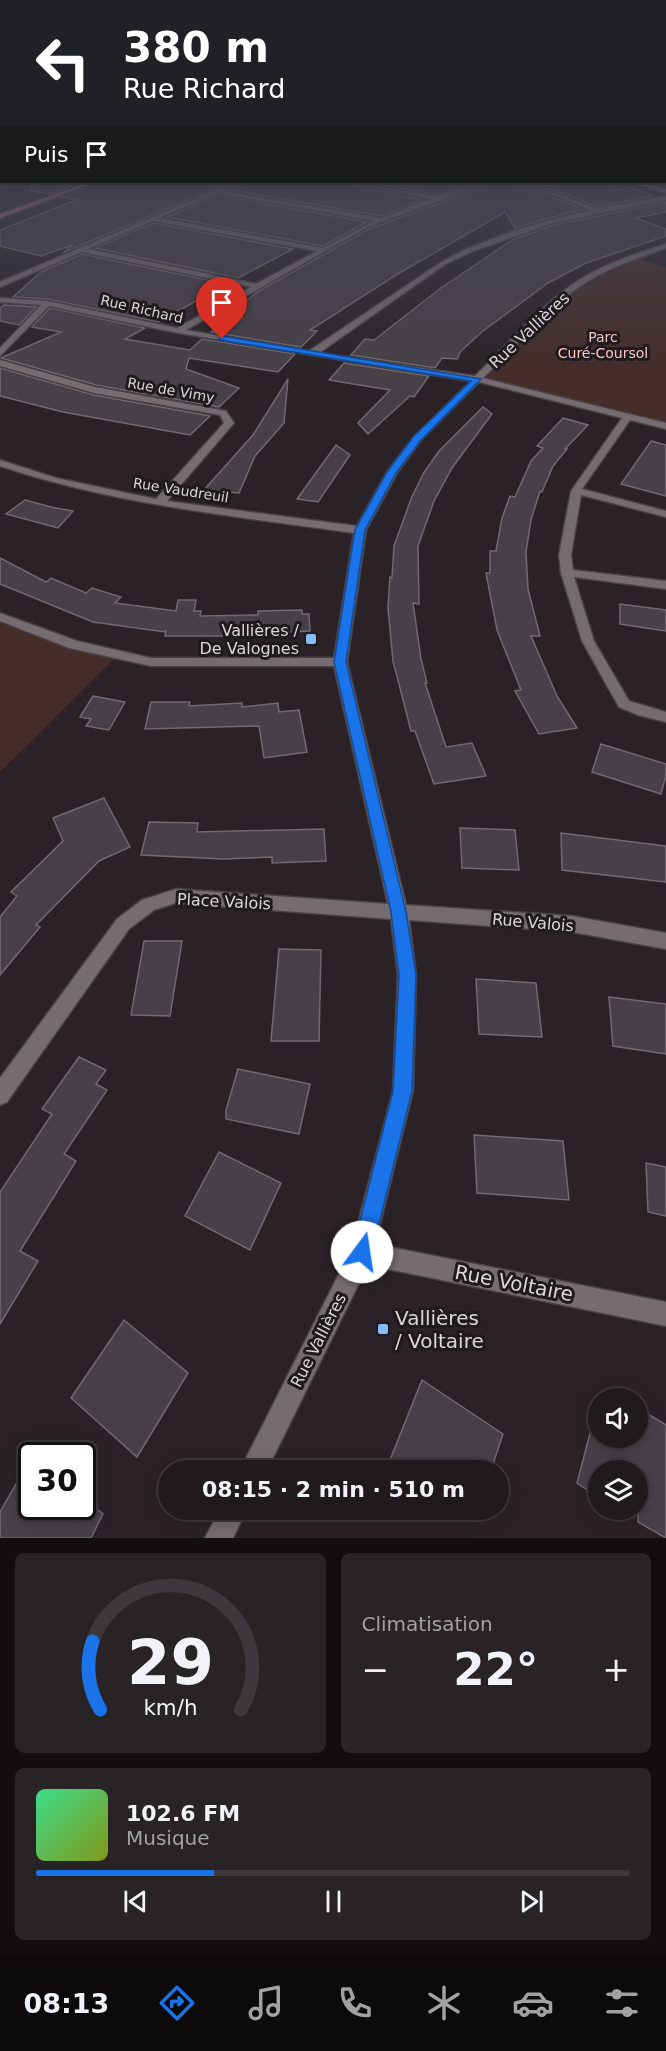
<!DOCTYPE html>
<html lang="fr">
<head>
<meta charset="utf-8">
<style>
  :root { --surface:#201a1c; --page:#282325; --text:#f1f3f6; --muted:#a2a1a3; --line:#3d383b; --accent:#1a73e8 }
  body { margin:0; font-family:"DejaVu Sans",sans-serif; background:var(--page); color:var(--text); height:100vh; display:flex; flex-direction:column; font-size:22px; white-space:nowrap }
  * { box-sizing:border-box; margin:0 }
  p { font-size:20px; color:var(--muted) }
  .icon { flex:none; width:33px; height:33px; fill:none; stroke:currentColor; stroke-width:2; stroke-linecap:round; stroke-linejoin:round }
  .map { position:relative; height:1538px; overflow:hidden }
  .panel { display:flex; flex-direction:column; gap:15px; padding:15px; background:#120e0f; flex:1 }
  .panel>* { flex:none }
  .banner { position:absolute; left:0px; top:0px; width:666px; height:183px; box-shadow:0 3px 15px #0003,0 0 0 2px var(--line); background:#202124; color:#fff; overflow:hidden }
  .controls { position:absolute; left:588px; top:1388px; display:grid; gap:12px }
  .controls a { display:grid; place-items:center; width:60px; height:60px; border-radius:50%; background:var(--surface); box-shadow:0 3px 15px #0003,0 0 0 2px var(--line); font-size:30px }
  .speed { position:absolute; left:18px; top:1442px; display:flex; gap:12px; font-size:30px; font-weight:700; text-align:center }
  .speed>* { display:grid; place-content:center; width:78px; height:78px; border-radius:50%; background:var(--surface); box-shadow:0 3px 15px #0003,0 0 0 2px var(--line); line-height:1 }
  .speed .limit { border:3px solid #111; border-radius:9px; background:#fff; color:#111 }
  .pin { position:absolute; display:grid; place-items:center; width:51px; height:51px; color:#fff; margin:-62px -26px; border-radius:50% 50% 50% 0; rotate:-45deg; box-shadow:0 0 6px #0007 }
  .pin .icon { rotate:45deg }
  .me { position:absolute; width:66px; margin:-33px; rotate:14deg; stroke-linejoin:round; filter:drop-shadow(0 0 4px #0008) }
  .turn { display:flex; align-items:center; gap:21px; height:126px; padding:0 24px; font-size:27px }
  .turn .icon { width:78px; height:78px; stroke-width:2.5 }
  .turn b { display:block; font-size:42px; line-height:51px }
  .then { display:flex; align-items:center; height:57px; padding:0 24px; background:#0003; gap:12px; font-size:22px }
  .big { font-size:45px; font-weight:700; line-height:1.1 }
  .panel .tile { flex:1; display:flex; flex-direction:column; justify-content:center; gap:9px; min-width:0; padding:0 21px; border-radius:9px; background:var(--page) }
  .panel .dial { align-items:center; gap:0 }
  .dial svg { height:156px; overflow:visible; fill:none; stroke:var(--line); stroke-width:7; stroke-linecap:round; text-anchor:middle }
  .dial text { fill:var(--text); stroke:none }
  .song { display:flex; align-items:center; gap:18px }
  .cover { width:72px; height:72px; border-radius:9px; background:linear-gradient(135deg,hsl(150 70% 55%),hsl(70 70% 35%)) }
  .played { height:6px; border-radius:3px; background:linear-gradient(90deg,var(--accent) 30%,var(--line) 30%) }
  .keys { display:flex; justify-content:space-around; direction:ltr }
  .heat { display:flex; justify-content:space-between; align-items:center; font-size:33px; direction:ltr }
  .panel .tiles { flex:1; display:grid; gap:15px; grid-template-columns:1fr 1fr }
  .tile:last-child { grid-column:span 2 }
  .trip { position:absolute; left:158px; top:1460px; width:351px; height:60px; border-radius:30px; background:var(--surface); box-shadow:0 3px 15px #0003,0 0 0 2px var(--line); font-weight:700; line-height:60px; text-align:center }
  .dock { display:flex; height:96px; justify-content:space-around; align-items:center; background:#0d0a0b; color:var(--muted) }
  .dock .icon { width:42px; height:42px }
  .dock .active { color:var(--accent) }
  .dock b { font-size:27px; color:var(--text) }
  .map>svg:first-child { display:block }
  .built { fill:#382b32 }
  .green { fill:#442d2b }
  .building { fill:#474047; stroke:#716970; stroke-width:1.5 }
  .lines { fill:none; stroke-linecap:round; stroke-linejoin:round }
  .minor-casing { stroke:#474144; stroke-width:3 }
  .major-casing { stroke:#474144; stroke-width:3 }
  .minor { fill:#756b70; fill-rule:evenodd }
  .major { fill:#b17b88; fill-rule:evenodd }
  .route { fill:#1a73e8; stroke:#114b97; stroke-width:1.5 }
  .poi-dot { fill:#84bcfb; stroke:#20191d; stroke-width:2 }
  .labels { text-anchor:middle; stroke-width:6; stroke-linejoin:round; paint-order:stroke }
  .far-street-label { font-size:14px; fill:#dcd6d9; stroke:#20191d }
  .far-park-label { font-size:14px; fill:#fac6c1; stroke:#20191d }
  .street-label { font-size:16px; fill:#dcd6d9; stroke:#20191d }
  .poi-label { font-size:16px; fill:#dcd6d9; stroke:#20191d; text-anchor:end }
  .near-street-label { font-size:20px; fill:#dcd6d9; stroke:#20191d }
  .near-poi-label { font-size:20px; fill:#dcd6d9; stroke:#20191d; text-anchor:start }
</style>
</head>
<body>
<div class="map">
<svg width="666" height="1538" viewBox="0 0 666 1538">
  <rect width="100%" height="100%" fill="#2a2226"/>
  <path class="built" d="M0,160L2,182H76L0,209Z"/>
  <g class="green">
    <path d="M639,259L666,267V426L477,379C525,332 570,274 639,259Z"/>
    <path d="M0,613L74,645L118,655L0,772Z"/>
  </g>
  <g class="building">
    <path d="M32,182H84L48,194L31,191Z"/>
    <path d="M98,182H229L63,253L72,245L41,256L0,246V230L76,200L62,197Z"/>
    <path d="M243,182H348L350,184L422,200L381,216L230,190Z"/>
    <path d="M361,182H478L437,194Z"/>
    <path d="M493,182H506L507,184L558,199L582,209L515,228L505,212L396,275L310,330L317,331L301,347L211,332L257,292L369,229L492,184Z"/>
    <path d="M516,182H614L615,190L630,187L653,196L596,207L564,193Z"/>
    <path d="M217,195L367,222L323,246L167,217Z"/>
    <path d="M666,202V212L636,218L666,229V236L586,263L548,283L483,331L461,351L457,359L442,358L435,368L351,355L365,339L374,340L441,288L512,240L554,225Z"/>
    <path d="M153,223L293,249L238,278L95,248Z"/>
    <path d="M82,254L227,284L158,322L47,299L13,297L41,272Z"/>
    <path d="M4,305L36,307L19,325L0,321V308Z"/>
    <path d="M50,308L145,328L125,339L190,350L202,339L295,354L278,372L189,358L186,369L239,388L219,407L96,385L1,358L61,332L32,327Z"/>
    <path d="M344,363L429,376L414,397L410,396L368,434L358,423L390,390L329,380Z"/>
    <path d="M0,368L94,395L210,416L190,435L63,412L0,396Z"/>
    <path d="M288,379L284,423L255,456L239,493L204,490L253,435Z"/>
    <path d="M483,407L492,414L452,468L434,501L418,546L419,604L413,603L421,659L427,683H425L446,747L472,743L486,776L434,784L415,731H411L393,661L388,608L390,577L392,578L394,546L411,499L423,474L439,451Z"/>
    <path d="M563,418L588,425L565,449H567L553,466L542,492L540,491L531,520L526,552L528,589L540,636H531L557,696L577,728L539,734L515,691L521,690L497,630L486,573H490V551H496L502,518L510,496L515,497L531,461L543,448L537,446Z"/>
    <path d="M651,441L666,445V496L621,484Z"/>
    <path d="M336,445L350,455L318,502L297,499Z"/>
    <path d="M25,500L51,507L73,511L58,528L6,514Z"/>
    <path d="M0,558L46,582L51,578L86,593L92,588L121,597L115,603L176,611L178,600H196L194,611H201L200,616L258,615V611L302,610V614H309L310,631L251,634V636H165L166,630L165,632L93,622L0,584Z"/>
    <path d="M620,604L666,610V631L620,624Z"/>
    <path d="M93,696L125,702L109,730L86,726L91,719L80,717Z"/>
    <path d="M151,702H190L189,706L242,703V707L278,703L279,712L299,710L307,752L264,758L259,726L145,729Z"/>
    <path d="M601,744L666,764V775L661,794L592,772Z"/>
    <path d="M104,798L130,847L99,861L36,925L40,927L0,975V917L17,896L11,892L63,841L53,818Z"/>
    <path d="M149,822L198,823L197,832L324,829L326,861L272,863V857L223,859L141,855Z"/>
    <path d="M460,828L515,830L519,870L462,868Z"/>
    <path d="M561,833L666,846V882L562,870Z"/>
    <path d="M144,941H182L170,1016L131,1015Z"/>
    <path d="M279,949L321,950L319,1041H271Z"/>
    <path d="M476,979L536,983L542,1037L479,1034Z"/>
    <path d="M609,997L666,1004V1054L613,1046Z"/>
    <path d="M79,1057L106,1070L96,1084L107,1090L64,1154L76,1161L20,1251L38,1261L0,1324V1192L52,1114L42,1109Z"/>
    <path d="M238,1069L310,1084L299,1134L226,1119V1110Z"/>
    <path d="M474,1135L563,1141L569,1200L477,1193Z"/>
    <path d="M219,1152L281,1183L250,1250L185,1216Z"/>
    <path d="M646,1163L666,1167V1216L648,1212Z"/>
    <path d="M124,1320L188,1373L137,1457L71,1398Z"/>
    <path d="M422,1380L503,1434L491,1470H386Z"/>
    <path d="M638,1408L666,1425V1538L638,1522V1470H598V1497L577,1483L592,1426H598V1437H638Z"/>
    <path d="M32,1456V1506H93L103,1514L91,1538H0V1512Z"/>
  </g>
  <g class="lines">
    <g class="minor-casing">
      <g id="minor">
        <path d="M2,170V174L0,175V171Z"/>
        <path d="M234,182H241L223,191L381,218L430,199L350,182L437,196L484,182H491L368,227L186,330L309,351L440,263L466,249L521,228L589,210L559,197L508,182L563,195L596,209L666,196V200L553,223L471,252L444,265L319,353L475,376C509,343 541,304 581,279C607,263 637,253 666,244V248C639,258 610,267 585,283C547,308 516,346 483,378L666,423V429L630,420L582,489L666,511V517L581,495L571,555L573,570L666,581V589L574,577L594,641L629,701L666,712V722L638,715L619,707L582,641L561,573L559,555L571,491L622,418L479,382L421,440L397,473L366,530L347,662L406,905L572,916L666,933V949L572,932L409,920L416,975L413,1091L375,1244L666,1302V1326L368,1265L267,1470H240L351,1250L393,1091L398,975L391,919L176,903L154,910L129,929L7,1102L0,1105V1078L117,919L142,900L176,889L388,904L334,666H151L69,648L0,621V613L77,641L151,658H334L354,533C235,516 115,505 0,466V460L56,478L156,499L224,423L220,415L94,393L0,366V360L95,387L226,411L234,423L167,501L357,526L387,472L415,436L471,381L178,333L49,306L0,356V348L41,305L0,302V298L47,301L177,328L251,287L82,252L0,287V282ZM217,193L374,221L323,248L159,218ZM153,221L317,251L256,284L88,249Z"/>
        <path d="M633,182H640L666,189V193Z"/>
        <path d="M220,1509H247L233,1538H205Z"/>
      </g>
    </g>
    <g class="major-casing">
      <path id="major" d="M89,182H96L0,218V214Z"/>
    </g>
    <use href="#minor" class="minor"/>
    <use href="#major" class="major"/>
  </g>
  <linearGradient id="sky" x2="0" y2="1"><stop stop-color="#171315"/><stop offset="0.43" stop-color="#444452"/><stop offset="1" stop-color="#444452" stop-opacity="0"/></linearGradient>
  <rect width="666" height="375" fill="url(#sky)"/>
  <path class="route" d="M222,336L481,379L421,440L396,473L365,530L346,662L406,912L416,975L412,1091L372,1252L369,1260L362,1263L355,1260L352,1252L393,1091L399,975L391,912L334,662L355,530L387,472L414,436L471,381L220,340L219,339Z"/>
  <g class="poi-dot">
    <rect x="305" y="633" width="12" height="12" rx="3"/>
    <rect x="377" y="1323" width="12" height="12" rx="3"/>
  </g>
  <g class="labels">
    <g class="far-street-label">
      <text transform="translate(142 309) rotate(13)" y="5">Rue Richard</text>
      <text transform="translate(171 390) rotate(10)" y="5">Rue de Vimy</text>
      <text transform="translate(181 490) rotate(9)" y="5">Rue Vaudreuil</text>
    </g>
    <g class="far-park-label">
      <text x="603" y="342">Parc<tspan x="603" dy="16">Curé-Coursol</tspan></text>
    </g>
    <g class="street-label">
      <text transform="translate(529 330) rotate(-43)" y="6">Rue Vallières</text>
      <text transform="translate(224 901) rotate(3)" y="6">Place Valois</text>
      <text transform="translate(533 922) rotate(5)" y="6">Rue Valois</text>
      <text transform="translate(318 1340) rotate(-63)" y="6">Rue Vallières</text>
    </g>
    <g class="poi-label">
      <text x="299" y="636">Vallières /<tspan x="299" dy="18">De Valognes</tspan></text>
    </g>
    <g class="near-street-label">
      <text transform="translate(514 1283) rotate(11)" y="7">Rue Voltaire</text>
    </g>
    <g class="near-poi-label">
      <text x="395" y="1325">Vallières<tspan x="395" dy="23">/ Voltaire</tspan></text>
    </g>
  </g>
</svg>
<div class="controls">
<a><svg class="icon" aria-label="sound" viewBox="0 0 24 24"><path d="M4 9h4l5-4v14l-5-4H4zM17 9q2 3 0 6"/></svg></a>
<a><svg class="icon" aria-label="layers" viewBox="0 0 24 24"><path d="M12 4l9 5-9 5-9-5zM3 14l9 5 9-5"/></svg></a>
</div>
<div class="speed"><div class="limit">30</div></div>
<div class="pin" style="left:222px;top:339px;background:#d93025"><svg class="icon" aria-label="arrive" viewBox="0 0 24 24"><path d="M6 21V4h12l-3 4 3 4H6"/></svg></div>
<svg class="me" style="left:362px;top:1252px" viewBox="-20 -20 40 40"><circle r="19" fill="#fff"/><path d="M0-13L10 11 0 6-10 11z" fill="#1a73e8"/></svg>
<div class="trip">08:15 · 2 min · 510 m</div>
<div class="banner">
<div class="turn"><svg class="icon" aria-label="left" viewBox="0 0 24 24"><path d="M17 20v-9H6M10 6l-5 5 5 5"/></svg><div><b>380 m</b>Rue Richard</div></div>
<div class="then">Puis<svg class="icon" aria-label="arrive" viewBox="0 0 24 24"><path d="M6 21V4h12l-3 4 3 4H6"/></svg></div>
</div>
</div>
<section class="panel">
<div class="tiles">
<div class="tile dial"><svg viewBox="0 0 100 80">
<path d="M14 69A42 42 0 1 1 86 69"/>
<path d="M14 69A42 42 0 0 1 10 34" stroke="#1a73e8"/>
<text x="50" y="56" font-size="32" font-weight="700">29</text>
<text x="50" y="72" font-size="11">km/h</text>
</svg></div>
<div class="tile"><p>Climatisation</p>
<div class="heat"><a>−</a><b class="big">22°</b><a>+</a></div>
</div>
<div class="tile">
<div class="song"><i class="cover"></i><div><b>102.6 FM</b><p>Musique</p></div></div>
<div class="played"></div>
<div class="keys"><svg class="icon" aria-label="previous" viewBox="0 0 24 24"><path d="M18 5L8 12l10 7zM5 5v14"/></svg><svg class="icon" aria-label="pause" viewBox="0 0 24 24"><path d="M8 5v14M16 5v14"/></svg><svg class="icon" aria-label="next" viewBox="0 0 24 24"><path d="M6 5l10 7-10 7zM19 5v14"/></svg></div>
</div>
</div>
</section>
<nav class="dock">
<b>08:13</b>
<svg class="icon active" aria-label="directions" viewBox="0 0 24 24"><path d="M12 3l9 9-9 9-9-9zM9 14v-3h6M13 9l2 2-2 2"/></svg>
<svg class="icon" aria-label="music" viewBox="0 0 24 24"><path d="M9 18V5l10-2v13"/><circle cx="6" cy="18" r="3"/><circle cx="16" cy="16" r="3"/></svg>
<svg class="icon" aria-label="phone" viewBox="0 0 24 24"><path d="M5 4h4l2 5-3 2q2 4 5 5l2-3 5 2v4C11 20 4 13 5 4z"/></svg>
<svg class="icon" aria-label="climate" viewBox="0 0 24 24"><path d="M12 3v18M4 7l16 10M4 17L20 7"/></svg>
<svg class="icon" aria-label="car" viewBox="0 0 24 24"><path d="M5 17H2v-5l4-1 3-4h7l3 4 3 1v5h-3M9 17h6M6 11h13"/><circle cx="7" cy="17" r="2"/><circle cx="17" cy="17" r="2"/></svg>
<svg class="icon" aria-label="filters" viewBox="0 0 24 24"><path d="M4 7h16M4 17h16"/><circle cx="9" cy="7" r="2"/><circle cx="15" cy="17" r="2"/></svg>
</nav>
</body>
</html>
